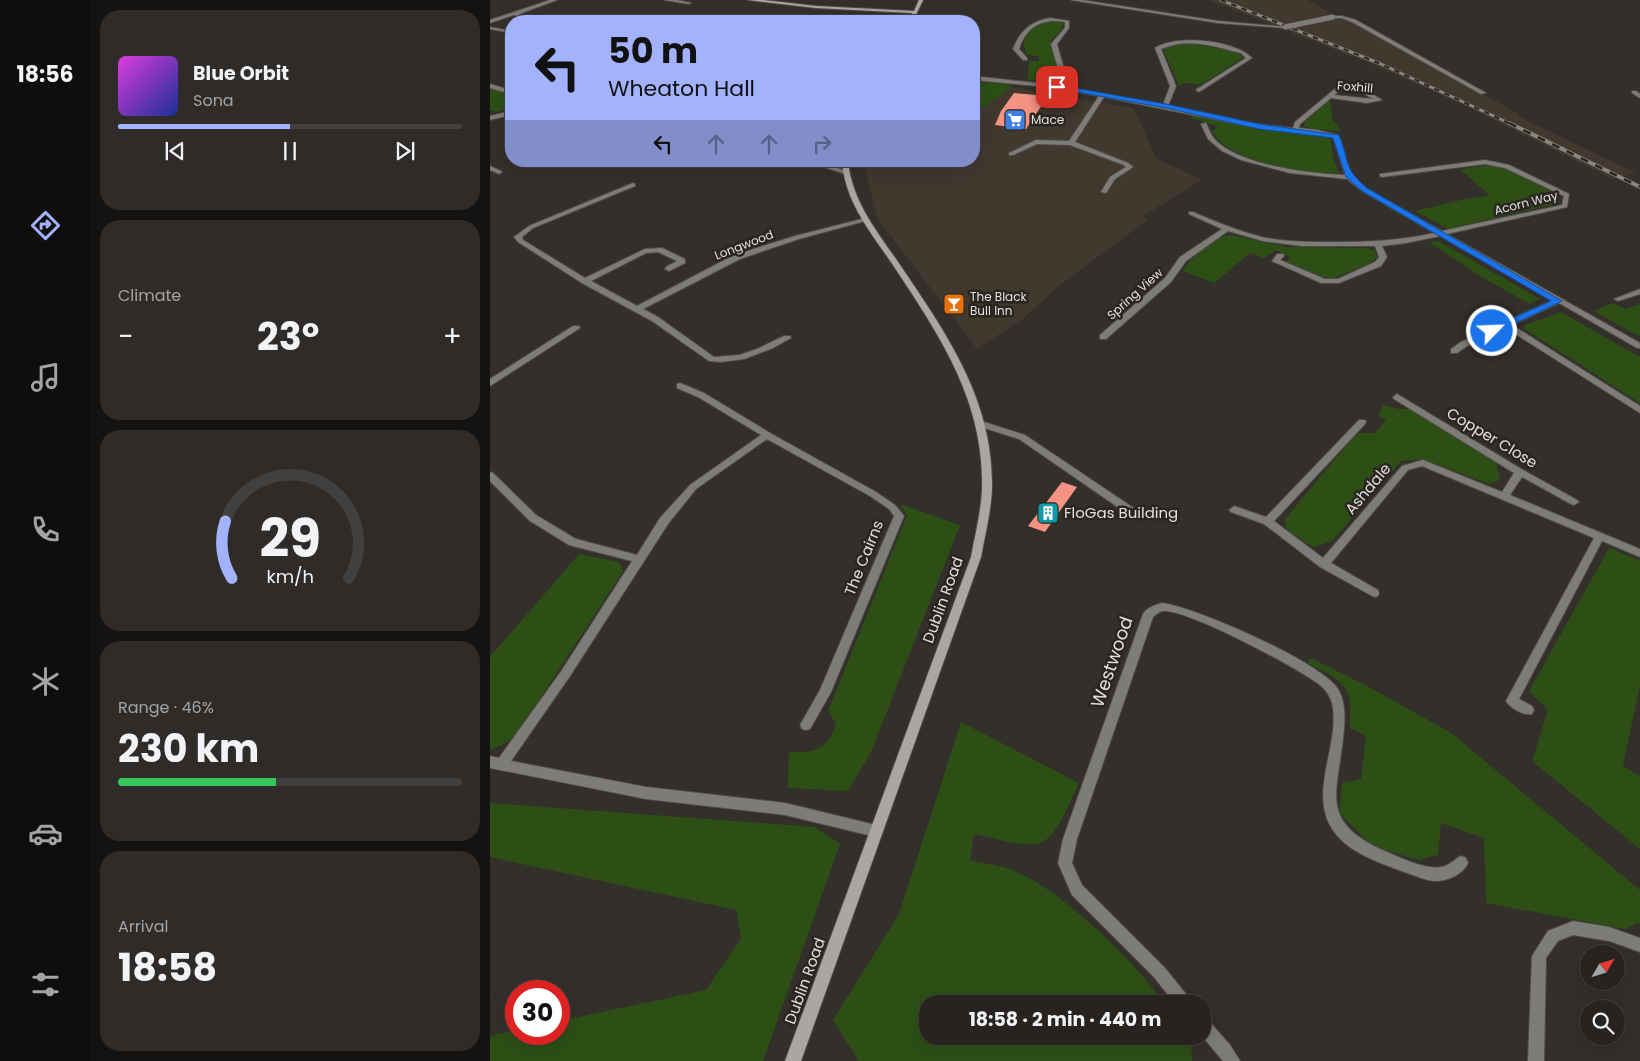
<!DOCTYPE html>
<html lang="en">
<head>
<meta charset="utf-8">
<style>
  :root { --surface:#262320; --page:#2e2b29; --text:#f1f3f6; --muted:#a4a4a5; --line:#42403e; --accent:#a2b2fd }
  body { margin:0; font-family:Poppins,sans-serif; background:var(--page); color:var(--text); height:100vh; display:flex; flex-direction:column; font-size:19px; white-space:nowrap }
  * { box-sizing:border-box; margin:0 }
  p { font-size:16px; color:var(--muted) }
  .icon { flex:none; width:28px; height:28px; fill:none; stroke:currentColor; stroke-width:2; stroke-linecap:round; stroke-linejoin:round }
  .map { position:relative; flex:1; overflow:hidden }
  .drawer { display:flex; flex-direction:column; gap:10px; padding:10px; background:#151312; width:400px }
  .drawer>* { flex:none }
  .top-card { position:absolute; left:15px; top:15px; width:475px; height:152px; border-radius:20px; box-shadow:0 5px 20px #0002,0 0 0 1px var(--line); background:#a2b2fd; color:#111; overflow:hidden }
  .needle { width:32px; rotate:52deg }
  .tools { position:absolute; left:1090px; top:945px; display:grid; gap:10px }
  .tools a { display:grid; place-items:center; width:45px; height:45px; border-radius:50%; background:var(--surface); box-shadow:0 5px 20px #0002,0 0 0 1px var(--line); font-size:25px }
  .speed { position:absolute; left:15px; top:980px; display:flex; gap:10px; font-size:25px; font-weight:700; text-align:center }
  .speed>* { display:grid; place-content:center; width:65px; height:65px; border-radius:50%; background:var(--surface); box-shadow:0 5px 20px #0002,0 0 0 1px var(--line); line-height:1 }
  .speed .limit { border:8px solid #d22; background:#fff; color:#111 }
  .pin { position:absolute; display:grid; place-items:center; width:42px; height:42px; color:#fff; margin:-21px; border-radius:10px; box-shadow:0 2px 8px #0006 }
  .me { position:absolute; width:55px; margin:-28px; rotate:66deg; stroke-linejoin:round; filter:drop-shadow(0 0 4px #0008) }
  .turn { display:flex; align-items:center; gap:18px; height:105px; padding:0 20px; font-size:22px }
  .turn .icon { width:65px; height:65px; stroke-width:2.5 }
  .turn b { display:block; font-size:35px; line-height:42px }
  .lanes { display:flex; align-items:center; height:48px; padding:0 20px; background:#0003; justify-content:center; gap:25px; direction:ltr }
  .lanes .off { opacity:.35 }
  .big { font-size:38px; font-weight:700; line-height:1.1 }
  .drawer .card { flex:1; display:flex; flex-direction:column; justify-content:center; gap:8px; min-width:0; padding:0 18px; border-radius:20px; background:var(--page) }
  .drawer .dial { align-items:center; gap:0 }
  .dial svg { height:130px; overflow:visible; fill:none; stroke:var(--line); stroke-width:7; stroke-linecap:round; text-anchor:middle }
  .dial text { fill:var(--text); stroke:none }
  .song { display:flex; align-items:center; gap:15px }
  .cover { width:60px; height:60px; border-radius:8px; background:linear-gradient(135deg,hsl(300 70% 55%),hsl(230 70% 35%)) }
  .played { height:5px; border-radius:2px; background:linear-gradient(90deg,var(--accent) 50%,var(--line) 50%) }
  .keys { display:flex; justify-content:space-around; direction:ltr }
  .heat { display:flex; justify-content:space-between; align-items:center; font-size:28px; direction:ltr }
  .charge { height:8px; border-radius:4px; background:linear-gradient(90deg,#34c759 46%,var(--line) 0) }
  .trip { position:absolute; left:429px; top:995px; width:292px; height:50px; border-radius:20px; background:var(--surface); box-shadow:0 5px 20px #0002,0 0 0 1px var(--line); font-weight:700; line-height:50px; text-align:center }
  main { display:flex; flex:1; min-height:0 }
  .tabs { display:flex; flex-direction:column; width:90px; justify-content:space-around; align-items:center; background:#0f0e0d; color:var(--muted) }
  .tabs .icon { width:35px; height:35px }
  .tabs .on { color:var(--accent) }
  .tabs b { font-size:22px; color:var(--text) }
  .map>svg:first-child { display:block }
  .built { fill:#41382e }
  .green { fill:#2d4f16 }
  .building { fill:#f59382 }
  .lines { fill:none; stroke-linecap:round; stroke-linejoin:round }
  .street-casing { stroke:#4f4b47; stroke-width:2 }
  .secondary-casing { stroke:#4f4b47; stroke-width:2 }
  .street { fill:#7e7c79; fill-rule:evenodd }
  .secondary { fill:#aaa7a3; fill-rule:evenodd }
  .rail-far1-casing { stroke:#898581; stroke-width:3 }
  .rail-casing { stroke:#898581; stroke-width:4 }
  .rail-far1 { stroke:#292520; stroke-width:2; stroke-dasharray:5.5; stroke-linecap:butt }
  .rail { stroke:#292520; stroke-width:2.5; stroke-dasharray:8; stroke-linecap:butt }
  .street-bridge-casing { stroke:#4f4b47; stroke-width:6; stroke-linecap:butt }
  .street-bridge { stroke:#7e7c79; stroke-width:5 }
  .route { fill:#1a73e8; stroke:#114b97 }
  .labels { text-anchor:middle; stroke-width:5; stroke-linejoin:round; paint-order:stroke }
  .far-street-label { font-size:12px; fill:#e3e0dd; stroke:#292520 }
  .far-poi-label { font-size:12px; fill:#e3e0dd; stroke:#292520; text-anchor:start }
  .street-label { font-size:15px; fill:#e3e0dd; stroke:#292520 }
  .poi-label { font-size:15px; fill:#e3e0dd; stroke:#292520; text-anchor:start }
  .near-street-label { font-size:18px; fill:#e3e0dd; stroke:#292520 }
</style>
</head>
<body>
<main>
<nav class="tabs">
<b>18:56</b>
<svg class="icon on" aria-label="directions" viewBox="0 0 24 24"><path d="M12 3l9 9-9 9-9-9zM9 14v-3h6M13 9l2 2-2 2"/></svg>
<svg class="icon" aria-label="music" viewBox="0 0 24 24"><path d="M9 18V5l10-2v13"/><circle cx="6" cy="18" r="3"/><circle cx="16" cy="16" r="3"/></svg>
<svg class="icon" aria-label="phone" viewBox="0 0 24 24"><path d="M5 4h4l2 5-3 2q2 4 5 5l2-3 5 2v4C11 20 4 13 5 4z"/></svg>
<svg class="icon" aria-label="climate" viewBox="0 0 24 24"><path d="M12 3v18M4 7l16 10M4 17L20 7"/></svg>
<svg class="icon" aria-label="car" viewBox="0 0 24 24"><path d="M5 17H2v-5l4-1 3-4h7l3 4 3 1v5h-3M9 17h6M6 11h13"/><circle cx="7" cy="17" r="2"/><circle cx="17" cy="17" r="2"/></svg>
<svg class="icon" aria-label="filters" viewBox="0 0 24 24"><path d="M4 7h16M4 17h16"/><circle cx="9" cy="7" r="2"/><circle cx="15" cy="17" r="2"/></svg>
</nav>
<section class="drawer">
<div class="card">
<div class="song"><i class="cover"></i><div><b>Blue Orbit</b><p>Sona</p></div></div>
<div class="played"></div>
<div class="keys"><svg class="icon" aria-label="previous" viewBox="0 0 24 24"><path d="M18 5L8 12l10 7zM5 5v14"/></svg><svg class="icon" aria-label="pause" viewBox="0 0 24 24"><path d="M8 5v14M16 5v14"/></svg><svg class="icon" aria-label="next" viewBox="0 0 24 24"><path d="M6 5l10 7-10 7zM19 5v14"/></svg></div>
</div>
<div class="card"><p>Climate</p>
<div class="heat"><a>−</a><b class="big">23°</b><a>+</a></div>
</div>
<div class="card dial"><svg viewBox="0 0 100 80">
<path d="M14 69A42 42 0 1 1 86 69"/>
<path d="M14 69A42 42 0 0 1 10 34" stroke="#a2b2fd"/>
<text x="50" y="56" font-size="32" font-weight="700">29</text>
<text x="50" y="72" font-size="11">km/h</text>
</svg></div>
<div class="card"><p>Range · 46%</p><b class="big">230 km</b><div class="charge"></div></div>
<div class="card"><p>Arrival</p><b class="big">18:58</b></div>
</section>
<div class="map">
<svg width="1150" height="1061" viewBox="0 0 1150 1061">
  <rect width="100%" height="100%" fill="#332f2a"/>
  <g class="built">
    <path d="M719,0H818L849,18L860,21L974,85L1030,114L1028,116L1146,173L1122,179L974,105L879,63Z"/>
    <path d="M522,87L644,108L666,158L712,180L653,216L659,219L570,285L534,318L487,349L387,218L373,161H484V114Z"/>
  </g>
  <g class="green">
    <path d="M561,20L574,23L572,29L560,41L569,76L563,82L538,80L539,61H549V56L537,55C528,35 542,25 561,20Z"/>
    <path d="M697,42L746,52L754,57L712,84L694,83L689,86L673,49L680,43Z"/>
    <path d="M484,82L515,83L522,87L484,114Z"/>
    <path d="M0,89L21,94V108L6,112L0,110Z"/>
    <path d="M840,100L843,122L847,124L850,131L821,129L814,126L815,121Z"/>
    <path d="M702,115L769,129L838,137L841,139L843,158L849,173C826,179 761,162 740,149C732,144 726,138 721,131L726,129L727,126L701,118Z"/>
    <path d="M1001,165L1020,169L1065,193L1069,197V203L958,229L925,211L975,199L1000,196L970,169Z"/>
    <path d="M740,235L797,247L877,248L885,251L887,257L880,263L844,278L833,277L797,262L800,257L786,250L774,258L760,253L724,283L693,271C701,256 723,238 740,235Z"/>
    <path d="M948,241L1050,299L1040,304L991,277L939,242Z"/>
    <path d="M1122,303L1136,309L1150,304V335L1148,336L1104,311Z"/>
    <path d="M1071,312L1150,357V403L1033,328L1038,324Z"/>
    <path d="M893,405L909,409H922L1006,462L1010,480L1000,484L932,459L911,461L842,541L823,547L797,530L794,520L867,433H885L896,420L888,416Z"/>
    <path d="M410,504L470,525L381,752L358,791L298,788L299,752C325,752 337,751 346,724L338,711L417,516Z"/>
    <path d="M1119,548L1150,561V685L1133,766L1150,776V849L1042,761L1058,710L1039,691Z"/>
    <path d="M89,554L129,562L133,571L24,739L0,750V657Z"/>
    <path d="M821,658L881,688L961,733L1150,890V924L1147,923L1136,929L996,903L994,838L951,823L948,855L929,860L883,847L849,813L852,783L871,779L876,736L860,728C860,718 861,706 859,696C854,679 831,670 817,663Z"/>
    <path d="M471,722L589,783C556,855 559,851 484,834L480,860C494,864 511,865 525,871C576,893 642,960 676,1004H438V1036H701L702,1061H369L343,1020L409,914Z"/>
    <path d="M0,803L325,827L350,844L273,1061H0V1036L26,1030V1034H69V1021L216,990L251,938L246,910L0,857Z"/>
  </g>
  <g class="building">
    <path d="M524,93L558,96L536,129L505,125L511,111Z"/>
    <path d="M572,482L587,487L555,532L538,526Z"/>
  </g>
  <g class="lines">
    <g class="street-casing">
      <g id="street">
        <path d="M60,0H67L29,14L51,21H45L24,15L0,23V20Z"/>
        <path d="M174,0H187L201,3L199,4Z"/>
        <path d="M581,0H592L728,21L797,27L795,28L728,23Z"/>
        <path d="M843,16H852L866,20L996,93L991,94L862,22L852,18H841Z"/>
        <path d="M560,18L579,21V28L567,44L576,76L570,86L673,105L680,86L665,48C686,34 745,40 762,58L709,92L706,90L707,89L756,58L751,53C724,46 698,37 671,49L686,86L678,106L767,124L803,128L805,122L852,83L866,84L892,100L877,103L841,98L810,124L809,128L827,130L848,135L862,176L876,189L952,231L1072,205L1074,196L1015,168L995,164L892,177L890,176V174L995,160L1019,165L1079,194L1077,207L957,234L1150,343V348H1147L1069,303L1022,325L1150,406V413L1016,328L977,346L967,353H961V349L971,342L1063,300L950,236L916,243L892,246L897,257L891,266L849,283H831L782,261L787,254H793L794,256L790,260L835,279H848L885,262L889,257L885,246H812L773,241L738,231L696,261L681,282L616,339H610V335L675,278L690,257L732,229L699,214V212H703C726,222 748,231 772,237C795,242 818,242 841,242C878,242 908,241 944,233L872,191L857,179L800,173L751,160L732,151L718,139L711,124L716,123C718,127 720,133 723,137C744,165 822,174 855,175L843,137L827,133L767,128L614,97L585,142L638,163L643,167L625,179L616,193L611,192L620,177L636,167L634,165L580,145L547,144L523,155H519V153L546,140L579,141L609,96L556,87L484,80V76L565,85L570,76L561,44L575,28V22C552,18 536,27 529,49L537,58V60H533L523,49C530,31 541,21 560,18ZM855,86L863,87L883,99L844,95Z"/>
        <path d="M0,27L21,31V33L0,29Z"/>
        <path d="M0,84L21,90V94L0,88Z"/>
        <path d="M1142,91H1146L1150,94V98L1142,93Z"/>
        <path d="M21,111V115L0,120V116Z"/>
        <path d="M331,161H337L339,165L358,172L355,174L334,167Z"/>
        <path d="M0,166L11,171L12,172L9,174L0,170Z"/>
        <path d="M143,183L145,184V186L43,228L32,237L33,240L95,278L155,249L172,248L195,259V263L179,271L175,269L176,267L187,261L168,252L156,253L101,281L147,306L244,255L305,236L376,218L379,220L309,239L250,259L153,309L168,317L224,357L249,355L267,349L294,336H300L301,338L283,348L254,359L231,362L219,361L162,321L92,283L28,242L24,237L39,226Z"/>
        <path d="M1150,289V294L1128,301L1124,299Z"/>
        <path d="M83,326H89L90,328L0,386V379Z"/>
        <path d="M190,383L214,393L280,433L386,492L405,505L414,516L341,692L320,729L316,730L312,729L310,725L330,690L404,516L399,509L380,496L277,439L206,489L178,524L80,676L21,761L156,787L295,803L386,825L391,827L393,831L391,835L386,837L295,815L156,799L0,768V756L9,758L72,670L142,561L79,545L40,521L0,481V472L3,473L46,515L86,539L147,555L170,518L200,485L271,435L208,397L187,388V384Z"/>
        <path d="M907,394L1033,470L1087,500L1089,502L1084,505L1081,504L1032,477L1020,495L1150,549V557L1112,541L1029,699L1042,706L1044,710L1042,714C1034,716 1020,708 1016,701L1104,538L932,466L918,470L841,563L888,590L889,593L888,596L884,597L830,567L774,524L741,512L739,510L744,506L776,517L869,420H875L876,422L875,424L784,521L833,558L912,466L933,460L1012,492L1024,473L904,399L903,397Z"/>
        <path d="M491,421L535,435L651,513L653,516L651,519H645L529,439L488,426L487,424Z"/>
        <path d="M672,603C705,607 831,662 848,689C855,701 855,715 854,729C849,792 825,821 897,852C911,858 940,872 955,866C961,864 965,859 971,856L976,858L978,863C973,874 958,881 946,881C936,881 927,876 917,873C891,863 856,853 841,827C819,789 851,743 842,703C840,696 836,690 830,685C808,668 696,608 672,611C669,612 665,615 663,617L587,839L582,863L592,885L674,967L700,999L702,1004H685L664,977L582,895L568,863L573,839L653,614C656,608 665,605 672,603Z"/>
        <path d="M1083,921L1119,927L1150,938V952L1119,941L1083,935L1068,941L1056,958L1054,1061H1038L1042,956L1058,931Z"/>
        <path d="M712,1017L717,1019L740,1045L750,1061H733L712,1036Z"/>
      </g>
    </g>
    <g class="secondary-casing">
      <g id="secondary">
        <path d="M258,0H273L326,6L424,11L429,0H433L423,21H419L422,13L326,8Z"/>
        <path d="M352,161H358C362,201 386,230 408,262C456,333 504,400 502,489C501,512 495,535 491,557L311,1061H295L481,557C485,535 491,512 492,490C495,400 448,333 401,262C379,230 355,201 352,161Z"/>
      </g>
    </g>
    <use href="#street" class="street"/>
    <use href="#secondary" class="secondary"/>
    <g class="rail-far1-casing">
      <path id="rail-far1" d="M731,0L891,64L1021,124"/>
    </g>
    <g class="rail-casing">
      <path id="rail" d="M1019,123L1150,187"/>
    </g>
    <use href="#rail-far1" class="rail-far1"/>
    <use href="#rail" class="rail"/>
    <g class="street-bridge-casing">
      <path id="street-bridge" d="M795,27L843,17"/>
    </g>
    <use href="#street-bridge" class="street-bridge"/>
  </g>
  <path class="route" d="M567,85L676,104L769,124L849,135C860,161 852,167 877,188L1072,301L1005,333H998V329L1061,301L872,191L856,177L843,138L769,129L676,108L565,88Z"/>
  <defs>
    <g id="supermarket-square" transform="scale(1.125)"><rect x="-9" y="-9" width="18" height="18" rx="4" fill="#3f7fe0" stroke="#292520"/><path d="M-6-5.5h2.5l.6 2H6L4.5 2H-2.5L-4.4-4H-6ZM-1.5 3.2a1.3 1.3 0 1 0 .1 0ZM3 3.2a1.3 1.3 0 1 0 .1 0Z" fill="#fff"/></g>
    <g id="bar-square" transform="scale(1.125)"><rect x="-9" y="-9" width="18" height="18" rx="4" fill="#e8710a" stroke="#292520"/><path d="M-6-5H6L.8 .8V4.5H3.5V6h-7V4.5H-.8V.8Z" fill="#fff"/></g>
    <g id="building-square" transform="scale(1.125)"><rect x="-9" y="-9" width="18" height="18" rx="4" fill="#0f9aa8" stroke="#292520"/><path d="M-4-6H4V6H1V3H-1V6H-4ZM-2.5-4.3h1.7v1.8h-1.7ZM.8-4.3h1.7v1.8H.8ZM-2.5-1h1.7V.8h-1.7ZM.8-1h1.7V.8H.8Z" fill="#fff"/></g>
  </defs>
  <g fill-rule="evenodd">
    <use href="#supermarket-square" x="525" y="120"/>
    <use href="#bar-square" x="464" y="304"/>
    <use href="#building-square" x="558" y="513"/>
  </g>
  <g class="labels">
    <g class="far-street-label">
      <text transform="translate(865 87) rotate(5)" y="4">Foxhill</text>
      <text transform="translate(1036 203) rotate(-14)" y="4">Acorn Way</text>
      <text transform="translate(254 245) rotate(-21)" y="4">Longwood</text>
      <text transform="translate(645 294) rotate(-42)" y="4">Spring View</text>
    </g>
    <g class="far-poi-label">
      <text x="541" y="124">Mace</text>
      <text x="480" y="301">The Black<tspan x="480" dy="14">Bull Inn</tspan></text>
    </g>
    <g class="street-label">
      <text transform="translate(1002 438) rotate(31)" y="5">Copper Close</text>
      <text transform="translate(878 489) rotate(-50)" y="5">Ashdale</text>
      <text transform="translate(374 558) rotate(-68)" y="5">The Cairns</text>
      <text transform="translate(453 600) rotate(-70)" y="5">Dublin Road</text>
      <text transform="translate(315 981) rotate(-70)" y="5">Dublin Road</text>
    </g>
    <g class="poi-label">
      <text x="574" y="518">FloGas Building</text>
    </g>
    <g class="near-street-label">
      <text transform="translate(622 662) rotate(-71)" y="6">Westwood</text>
    </g>
  </g>
</svg>
<div class="tools">
<a><svg class="needle" viewBox="-14 -14 28 28"><path d="M0-13l5 13h-10z" fill="#e53935"/><path d="M0 13l5-13h-10z" fill="#a4a4a5"/></svg></a>
<a><svg class="icon" aria-label="search" viewBox="0 0 24 24"><circle cx="10" cy="10" r="6"/><path d="M15 15l6 6"/></svg></a>
</div>
<div class="speed"><div class="limit">30</div></div>
<div class="pin" style="left:567px;top:87px;background:#d93025"><svg class="icon" aria-label="arrive" viewBox="0 0 24 24"><path d="M6 21V4h12l-3 4 3 4H6"/></svg></div>
<svg class="me" style="left:1002px;top:331px" viewBox="-20 -20 40 40"><circle r="17" fill="#1a73e8" stroke="#fff" stroke-width="3"/><path d="M0-11L8 9 0 5-8 9z" fill="#fff"/></svg>
<div class="trip">18:58 · 2 min · 440 m</div>
<div class="top-card">
<div class="turn"><svg class="icon" aria-label="left" viewBox="0 0 24 24"><path d="M17 20v-9H6M10 6l-5 5 5 5"/></svg><div><b>50 m</b>Wheaton Hall</div></div>
<div class="lanes"><svg class="icon" aria-label="left" viewBox="0 0 24 24"><path d="M17 20v-9H6M10 6l-5 5 5 5"/></svg><svg class="icon off" aria-label="ahead" viewBox="0 0 24 24"><path d="M12 20V5M6 11l6-6 6 6"/></svg><svg class="icon off" aria-label="ahead" viewBox="0 0 24 24"><path d="M12 20V5M6 11l6-6 6 6"/></svg><svg class="icon off" aria-label="right" viewBox="0 0 24 24"><path d="M7 20v-9h11M14 6l5 5-5 5"/></svg></div>
</div>
</div>
</main>
</body>
</html>
